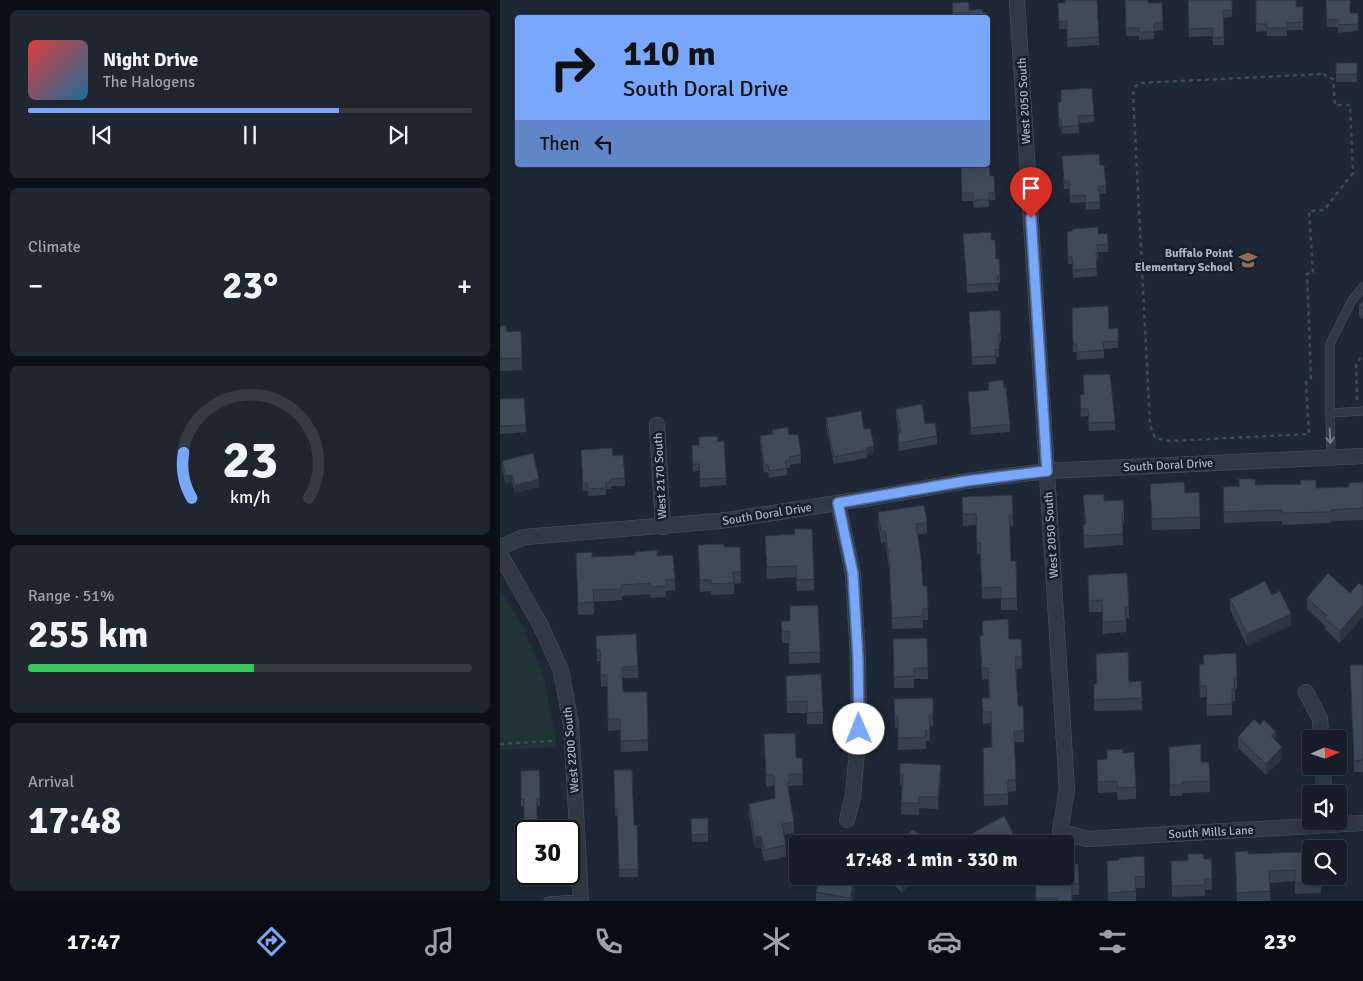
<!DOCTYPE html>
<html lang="en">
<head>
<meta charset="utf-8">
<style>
  :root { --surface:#161d28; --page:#1f2630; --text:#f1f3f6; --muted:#9ea2a8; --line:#353b45; --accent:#79a7fb }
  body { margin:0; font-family:Signika,sans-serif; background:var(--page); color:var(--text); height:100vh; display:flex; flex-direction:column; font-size:19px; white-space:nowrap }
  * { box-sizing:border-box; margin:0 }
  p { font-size:16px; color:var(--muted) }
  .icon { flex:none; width:28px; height:28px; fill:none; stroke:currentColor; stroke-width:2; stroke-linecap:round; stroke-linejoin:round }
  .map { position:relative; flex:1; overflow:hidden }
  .side { display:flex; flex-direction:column; gap:10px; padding:10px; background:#0c1016; width:500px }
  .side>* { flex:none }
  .top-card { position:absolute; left:15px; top:15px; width:475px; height:152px; border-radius:5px; box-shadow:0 2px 12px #0003,0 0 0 1px var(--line); background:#79a7fb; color:#111; overflow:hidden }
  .needle { width:32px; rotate:87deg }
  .tools { position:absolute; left:802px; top:730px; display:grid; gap:10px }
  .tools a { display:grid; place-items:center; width:45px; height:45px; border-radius:5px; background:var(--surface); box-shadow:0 2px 12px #0003,0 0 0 1px var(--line); font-size:25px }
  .speed { position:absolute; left:15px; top:820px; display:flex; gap:10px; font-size:25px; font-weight:700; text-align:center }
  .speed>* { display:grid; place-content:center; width:65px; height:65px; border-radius:50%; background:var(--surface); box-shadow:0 2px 12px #0003,0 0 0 1px var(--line); line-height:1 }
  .speed .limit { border:2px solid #111; border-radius:8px; background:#fff; color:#111 }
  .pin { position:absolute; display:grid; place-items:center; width:42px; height:42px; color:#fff; margin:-51px -21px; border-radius:50% 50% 50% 0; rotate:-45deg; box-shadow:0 0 5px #0007 }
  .pin .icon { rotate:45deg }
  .me { position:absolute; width:55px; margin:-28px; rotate:359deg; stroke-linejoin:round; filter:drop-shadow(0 0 4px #0008) }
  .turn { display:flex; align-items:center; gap:18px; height:105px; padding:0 25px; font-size:22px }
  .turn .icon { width:65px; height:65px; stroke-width:2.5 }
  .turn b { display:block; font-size:35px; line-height:42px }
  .then { display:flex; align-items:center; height:48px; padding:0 25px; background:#0003; gap:10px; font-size:19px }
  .big { font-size:38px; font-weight:700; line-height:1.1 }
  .side .widget { flex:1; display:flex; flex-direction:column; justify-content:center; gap:8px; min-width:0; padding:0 18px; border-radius:8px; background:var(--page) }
  .side .dial { align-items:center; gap:0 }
  .dial svg { height:130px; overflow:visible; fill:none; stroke:var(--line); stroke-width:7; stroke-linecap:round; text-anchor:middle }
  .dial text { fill:var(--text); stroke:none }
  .song { display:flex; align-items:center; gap:15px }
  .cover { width:60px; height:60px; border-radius:8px; background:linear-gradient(135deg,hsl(0 70% 55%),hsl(200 70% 35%)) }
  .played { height:5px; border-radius:2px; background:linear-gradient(90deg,var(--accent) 70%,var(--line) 70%) }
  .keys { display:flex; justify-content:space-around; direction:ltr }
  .heat { display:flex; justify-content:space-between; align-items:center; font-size:28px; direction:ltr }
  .charge { height:8px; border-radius:4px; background:linear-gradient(90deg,#34c759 51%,var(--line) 0) }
  .trip { position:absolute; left:289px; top:835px; width:285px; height:50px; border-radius:5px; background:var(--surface); box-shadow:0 2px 12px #0003,0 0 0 1px var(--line); font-weight:700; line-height:50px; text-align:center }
  .tabs { display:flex; height:80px; justify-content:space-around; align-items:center; background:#090c10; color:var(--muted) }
  .tabs .icon { width:35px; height:35px }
  .tabs .current { color:var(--accent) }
  .tabs b { font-size:22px; color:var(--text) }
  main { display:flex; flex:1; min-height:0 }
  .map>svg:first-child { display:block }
  .green { fill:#203337 }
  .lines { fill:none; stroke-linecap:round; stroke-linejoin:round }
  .service-casing { stroke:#4c5462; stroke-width:9 }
  .minor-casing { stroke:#4c5462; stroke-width:16 }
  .path { stroke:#3a4f51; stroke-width:2.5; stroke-dasharray:4 4; stroke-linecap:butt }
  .service { stroke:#313946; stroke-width:8 }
  .minor { stroke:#313946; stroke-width:15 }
  .wall { fill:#36404e }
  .shaded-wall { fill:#2c3440 }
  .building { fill:#3f4a5b; stroke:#2c3440 }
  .oneway { stroke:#747d8b }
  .route-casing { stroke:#4f6da3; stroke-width:12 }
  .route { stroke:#79a7fb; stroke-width:9 }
  .labels { text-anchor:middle; stroke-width:5; stroke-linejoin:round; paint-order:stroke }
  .street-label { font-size:12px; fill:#abb4c4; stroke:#171f2a }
  .poi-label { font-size:12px; font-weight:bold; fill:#abb4c4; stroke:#171f2a; text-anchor:end }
</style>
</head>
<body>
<main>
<section class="side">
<div class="widget">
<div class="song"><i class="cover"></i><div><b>Night Drive</b><p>The Halogens</p></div></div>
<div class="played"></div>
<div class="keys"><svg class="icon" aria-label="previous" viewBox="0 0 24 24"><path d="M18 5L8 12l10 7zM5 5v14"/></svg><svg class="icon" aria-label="pause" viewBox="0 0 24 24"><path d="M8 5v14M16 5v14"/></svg><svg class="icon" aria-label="next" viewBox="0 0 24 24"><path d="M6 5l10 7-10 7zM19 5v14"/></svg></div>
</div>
<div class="widget"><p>Climate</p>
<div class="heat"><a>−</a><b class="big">23°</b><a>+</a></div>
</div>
<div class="widget dial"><svg viewBox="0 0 100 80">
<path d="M14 69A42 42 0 1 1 86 69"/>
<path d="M14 69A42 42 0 0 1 9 41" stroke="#79a7fb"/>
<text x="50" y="56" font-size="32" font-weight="700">23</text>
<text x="50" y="72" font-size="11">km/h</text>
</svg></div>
<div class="widget"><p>Range · 51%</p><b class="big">255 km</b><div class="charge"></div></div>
<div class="widget"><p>Arrival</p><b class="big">17:48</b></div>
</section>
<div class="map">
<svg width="863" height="901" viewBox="0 0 863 901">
  <rect width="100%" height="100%" fill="#1e2736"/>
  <path class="green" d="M0,590L23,626L44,678L57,747L0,750Z"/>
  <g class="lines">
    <g class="service-casing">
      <g id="service">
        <path d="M830,413V344L852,300L863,287"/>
        <path d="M831,458L830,413L863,411"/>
        <path d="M48,901L81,899"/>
      </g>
    </g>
    <g class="minor-casing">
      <g id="minor">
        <path d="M517,0L567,790L560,831L587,839L863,823"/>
        <path d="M157,425L163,527"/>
        <path d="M338,503L353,574L358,659L359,729L353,796L347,820"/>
        <path d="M0,547L24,537L220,521L376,497L466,481L547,471L863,456"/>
        <path d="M0,554L41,626L61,671L71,724L81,901"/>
        <path d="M806,692L820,719L821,739"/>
        <path d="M823,766L824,794"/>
      </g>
    </g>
    <g class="path">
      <path d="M823,74L833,79L835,105H850L853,173L824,210L809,211L813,273L807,274L811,378L806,382L809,434L670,441L655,438L650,425L633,94L635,87L639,83Z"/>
      <path d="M857,400L856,364L863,354"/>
      <path d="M0,744L52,741"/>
    </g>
    <use href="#service" class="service"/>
    <use href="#minor" class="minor"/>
  </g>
  <g class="wall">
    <path d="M625,0L648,3H662L663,30L654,31V39L639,40V36H626Z"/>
    <path d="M688,0H732V17L724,18V45H713L712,36L689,37Z"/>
    <path d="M756,0L796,7H803V30H787V36H767V31L756,32Z"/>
    <path d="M826,0L850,13L858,24V31L838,33V27H827Z"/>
    <path d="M558,3H565L599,37V45L567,47V29H559Z"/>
    <rect x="836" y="63" width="21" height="19"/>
    <path d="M488,84L489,107V114H488Z"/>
    <path d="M561,90L594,115V122L578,123L579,133L562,134L561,127H559L558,110V103L561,102Z"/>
    <path d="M562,156L600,165L606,186V193L599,194L600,209L586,210L585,202L570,203L569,189H564Z"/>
    <path d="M461,165L490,176L495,192V200H489V207L474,208L473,201H462Z"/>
    <path d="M567,232L598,234L608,244V252H598V261H596L597,276L573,278L572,264H568Z"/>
    <path d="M463,234L491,240L500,275V283H498V291L467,293Z"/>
    <path d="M863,301V319L859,316V305Z"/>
    <path d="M572,308L609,329L618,328V348L604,349V358L577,360V352H573Z"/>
    <path d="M469,312L501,335V342L499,343V357H496V364L472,365Z"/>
    <path d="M0,326L7,332L22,358V370L0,371Z"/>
    <path d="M583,375L615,422V430L589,431L588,416L581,417L580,395L584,394Z"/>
    <path d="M488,382L504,388L510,424V432L471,435L468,392L488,390Z"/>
    <path d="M0,399L26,425V432L0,434Z"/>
    <path d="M396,409L425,424L437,436V444L399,451L398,442V434L399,433L396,417Z"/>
    <path d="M326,418L364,429L374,454L367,455V458L334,464L326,426Z"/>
    <path d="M272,430L289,435L301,455V463L290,465V468H287V475L269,478L268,472L264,473L260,443V436L272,434Z"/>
    <path d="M218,442L226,478V485L200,487L199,471L193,472L192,445H199Z"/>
    <path d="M81,450L113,456L125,478V486H111V489H106V495L88,496V491H83Z"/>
    <path d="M2,461L39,487L15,493L12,482L6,484L2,468Z"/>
    <path d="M863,482V520L831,521V523L782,525V521L724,523L723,487L739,486L816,488L849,487Z"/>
    <path d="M650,484L685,493L700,517V529L652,530Z"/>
    <path d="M583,495L604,501L624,512V523H623V545L584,548L583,525L585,524Z"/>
    <path d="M462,497L513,515V526H510L511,561L517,598V610H501V598L482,599L480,554H477L476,525L463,526Z"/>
    <path d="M378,512L427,522V533L417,535L423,586L428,608V620H423V628L392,629L389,569L385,542L381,543L378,523Z"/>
    <path d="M265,536L314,579V590L297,591L296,577L267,579Z"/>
    <path d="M198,545L224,547L241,572V583L234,584V594L211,595V591L200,592Z"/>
    <path d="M76,553L92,557L157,556L175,579V590L166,591V597L151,598L150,594L122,596V600L94,602V614L78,615Z"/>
    <path d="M588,575L629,607V618H626V632L603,634L602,612H589Z"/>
    <path d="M850,593L840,643L825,629V626L807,609V598Z"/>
    <path d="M772,595L791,625L747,646L730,610V599Z"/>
    <path d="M318,605L320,663L289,664V643H282L281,621H290Z"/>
    <path d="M482,621L509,639L522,657V668L516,669L518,706L524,731V742H514L516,791L508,792V805L484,806L483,759L492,747L491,723L483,724L482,698H489L488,679L482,680L480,647V636H482Z"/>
    <path d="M96,636L138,666V678H123V692L148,740V751L121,752L120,730L108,731L107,686L101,687L100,661H97Z"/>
    <path d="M427,638L428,679H414V688H394L393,639Z"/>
    <path d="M596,654L629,682L642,698V710L594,711V684H597Z"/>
    <path d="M699,664L737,677V689H735V701H732V715L707,716L706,697L700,698Z"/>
    <path d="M850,665H863V772H854Z"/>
    <path d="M286,676L323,712V724H307V713H287Z"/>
    <path d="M433,698V726H430V741H426V749L398,750V728H395L394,699Z"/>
    <path d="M264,734L296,758H302L303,785L289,786V794L294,822V833L284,835L286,845V857L264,861L261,847L255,848L249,815V804L275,798L274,786L266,787Z"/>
    <path d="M738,737L776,741L782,758L766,775L738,748Z"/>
    <path d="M669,747L701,762L710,781V792L682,793V796H670Z"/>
    <path d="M607,750L623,753L636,787V799L618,800L617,792L598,793L597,760L607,759Z"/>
    <path d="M39,770L40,806H37L26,831V871H24V806H21V771Z"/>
    <path d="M400,774L441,776L438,809L419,808V815L401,814L402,785H400Z"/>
    <path d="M114,778L134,825H137L138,877H119L117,816H115Z"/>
    <path d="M208,818V842H192L191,819Z"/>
    <path d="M473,833L513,840L516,844H473Z"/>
    <path d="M735,852L748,854L811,876H834V883L821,884V893L795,894V881L770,883V901H737Z"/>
    <path d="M704,859H711L712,890H705V896L672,897L671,861Z"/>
    <path d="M607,861L645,876V888H636V901H608Z"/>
    <path d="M578,864L579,895H572V901H536L535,876H565Z"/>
    <path d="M312,876H357L352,901H316V892L318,882L312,881Z"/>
    <path d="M385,876H418L402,893Z"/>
    <path d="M482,876H506L487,886Z"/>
  </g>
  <g class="shaded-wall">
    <path d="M374,446V454L367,455L366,448Z"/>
    <path d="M12,475V482L6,484V476Z"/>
    <path d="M39,479V487L15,493V485Z"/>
    <path d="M863,605V617L840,643V631Z"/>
    <path d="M791,614V625L747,646V634Z"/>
    <path d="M776,732V743L771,736Z"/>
    <path d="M782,747V758L766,775V764Z"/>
    <path d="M441,765V776L438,809V797Z"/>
    <path d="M261,836V847L255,848V837Z"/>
    <path d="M355,876H357L352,901H350Z"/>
    <path d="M407,876H418L402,893V882Z"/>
    <path d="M487,876H506L487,886Z"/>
  </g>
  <g class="building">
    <path d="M565,0H597L599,37L567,39V21L559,22L558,3H565Z"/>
    <path d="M625,0H648V3H662L663,23H654V32H639V28H626Z"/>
    <path d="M688,0H732V10H723L724,37L713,38L712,28L689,29Z"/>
    <path d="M756,0H796V7H803V22L787,23V28H767V24H756Z"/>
    <path d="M826,0H850V13H858V24L838,25V19L827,20Z"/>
    <path d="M469,2V10L482,9L483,13H486L487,18H446L445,15H453L452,3Z"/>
    <rect x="836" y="63" width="21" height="11"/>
    <path d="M488,84L489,107H488Z"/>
    <path d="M592,88L594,115L578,116L579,125L562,127L561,119H559L558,103L561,102V90Z"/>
    <path d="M599,154L600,165H604L606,186H599L600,202L586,203L585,195L570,196L569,181H564L562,156Z"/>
    <path d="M488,160H489L490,176H494L495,192L489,193V200H474L473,193H462L461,165H488Z"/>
    <path d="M598,227V234L607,233L608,244L597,245L598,253H596L597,268L573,270L572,257H568L567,232L572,231L573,229Z"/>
    <path d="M491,232V240H495L496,259H499L500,275L497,276L498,283L467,285L463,234Z"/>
    <path d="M863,301V308L859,305Z"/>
    <path d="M608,306L609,329L618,328V341L603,342L604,350L577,352V344H573L572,308Z"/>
    <path d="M500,310L501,335H499V349L495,350L496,356L472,357L469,312Z"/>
    <path d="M6,325L7,332L21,331L22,358L0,359V326Z"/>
    <path d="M610,374L615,422L589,423L588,409H581L580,395L584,394L583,375Z"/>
    <path d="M503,380L504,388H506L510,424L471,428L468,392L489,390L488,382Z"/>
    <path d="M24,398L26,425L0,426V399Z"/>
    <path d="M422,404L425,424L435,423L437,436L399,443L398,434L401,432L396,409Z"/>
    <path d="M361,411L364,429L370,428L374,446L366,448L367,450L334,457L326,418Z"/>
    <path d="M288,427L289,435L298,434L301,455L289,457L290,460L285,461L287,468L269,471L268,465H264L260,436L273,434L272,430Z"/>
    <path d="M217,436L218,442L224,441L226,478L200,479L199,464H193L192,445H199V437Z"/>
    <path d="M112,448L113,456L123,455L125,478L110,479L111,482H106V488L88,489V483H83L81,450Z"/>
    <path d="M33,453L39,479L15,485L12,475L6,476L2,461Z"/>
    <path d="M739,479H755V485L801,484L800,480H816V488L849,487V483L863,482V508L831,510V512L782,513V510L724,512L723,487L739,486Z"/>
    <path d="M684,482L685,493L699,492L700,517L652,519L650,484Z"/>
    <path d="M604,494V501L623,500L624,512H622L623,534L584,536L583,525L586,524L583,495Z"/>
    <path d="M512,495L513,515H509L511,561H516L517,598L501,599V587L482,588L480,543H477L476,514H463L462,497Z"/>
    <path d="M424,505L427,522L416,524L421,557L423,586H427L428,608L423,609V616L392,618L389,557L385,531H381L378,512Z"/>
    <path d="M294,529H312L314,579L297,580L296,566L267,567L265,536L295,534Z"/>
    <path d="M224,544V547H240L241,572H233L234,583L211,584V580H200L198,545Z"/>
    <path d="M157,550V556L173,555L175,579L166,580V586L151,587L150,583L121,585L122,589L93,590L94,602L78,603L76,553L92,552V557L135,555V552Z"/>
    <path d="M627,573L629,607H625L626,621L603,622L602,600L589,601L588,575Z"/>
    <path d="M828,573L850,593L859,583L863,587V605L840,631L825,618L827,616L807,598Z"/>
    <path d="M765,581L772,595L780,591L791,614L747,634L730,599Z"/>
    <path d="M318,605L320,652L289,653V631L282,632L281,621H290V606Z"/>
    <path d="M508,619L509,639H521L522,657H515L518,706H523L524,731H514L516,780H508V794L484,795L483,748L492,747L491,712H483L482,698H490L488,668H482L480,636L483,635L482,621Z"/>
    <path d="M136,634L138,666L122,667L123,692H147L148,740L121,741L120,719H108L107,675H101L100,650H97L96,636Z"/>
    <path d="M427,638L428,668H414V676L394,677L393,639Z"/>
    <path d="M628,652L629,682L641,681L642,698L594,700V684H597L596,654Z"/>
    <path d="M736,653L737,677L734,678L735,689H732V704L707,705L706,686H700L699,664H704L703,655Z"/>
    <path d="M850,665H863V760L854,761Z"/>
    <path d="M321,674L323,712L307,713V701L287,702L286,676Z"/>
    <path d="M433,698V715H429L430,730H425L426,737L398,738V716H395L394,699Z"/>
    <path d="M754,719L760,725L764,720L776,732L771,736L782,747L766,764L738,737Z"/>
    <path d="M295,733L296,758H302L303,774H289V783H287L294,822L282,824L286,845L264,850L261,836L255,837L249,804L275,798L274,775H266L264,734Z"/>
    <path d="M701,744V762H709L710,781L682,782V785H670L669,747Z"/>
    <path d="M623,749V753L634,752L636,787L618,788L617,781L598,782L597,760L607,759V750Z"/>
    <path d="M400,763L441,765L438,797H419V803H401L403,774H400Z"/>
    <path d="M39,770L40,799H37V831H26V863L24,864V799H21V771Z"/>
    <path d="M114,770H132L134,825H137L138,869L119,870L117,808H115Z"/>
    <path d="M504,816L513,833L511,835L516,844H479L473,833Z"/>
    <path d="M208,818V834L192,835L191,819Z"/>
    <path d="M413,829L429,844H388L394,838L399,843Z"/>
    <path d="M832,847L833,849H811V876H821V882L795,883V870L769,871L770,891L737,893L735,852L748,851V854L776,853L806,852V848Z"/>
    <path d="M688,854H703L704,859H711L712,879H704L705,885L672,886L671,861H688Z"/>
    <path d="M644,856L645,876L635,877L636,891L608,893L607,861L619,860V858Z"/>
    <path d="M565,864H578L579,883L572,884V901H557V898H536L535,876H565Z"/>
    <path d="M319,876H355L350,898L316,892Z"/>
    <path d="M396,876H407L402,882Z"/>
  </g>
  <defs><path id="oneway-shaft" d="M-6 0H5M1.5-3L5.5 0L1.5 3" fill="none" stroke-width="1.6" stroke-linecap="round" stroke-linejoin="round" transform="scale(1.25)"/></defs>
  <use class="oneway" href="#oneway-shaft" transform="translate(830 436) rotate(88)"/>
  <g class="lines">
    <g class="route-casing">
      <path id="route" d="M359,729L358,659L353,574L338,503L466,481L547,471L531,218"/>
    </g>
    <use href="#route" class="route"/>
  </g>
  <defs>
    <g id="school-bare" transform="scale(1.5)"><path d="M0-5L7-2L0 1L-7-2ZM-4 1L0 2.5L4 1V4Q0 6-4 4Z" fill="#8d6e63" stroke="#171f2a" stroke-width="2.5" paint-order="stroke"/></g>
  </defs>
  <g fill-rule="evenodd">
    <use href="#school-bare" x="748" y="260"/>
  </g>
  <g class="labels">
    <g class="street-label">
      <text transform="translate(524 101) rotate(-93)" y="4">West 2050 South</text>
      <text transform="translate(668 465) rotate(-3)" y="4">South Doral Drive</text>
      <text transform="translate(160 476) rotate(-93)" y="4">West 2170 South</text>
      <text transform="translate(267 514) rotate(-9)" y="4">South Doral Drive</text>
      <text transform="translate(551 535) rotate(-94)" y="4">West 2050 South</text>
      <text transform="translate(71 750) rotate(-95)" y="4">West 2200 South</text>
      <text transform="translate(711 832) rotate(-3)" y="4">South Mills Lane</text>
    </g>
    <g class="poi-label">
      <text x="733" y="257">Buffalo Point<tspan x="733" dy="14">Elementary School</tspan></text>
    </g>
  </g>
</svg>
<div class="tools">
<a><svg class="needle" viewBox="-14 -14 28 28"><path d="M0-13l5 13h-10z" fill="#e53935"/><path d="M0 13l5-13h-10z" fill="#9ea2a8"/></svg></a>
<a><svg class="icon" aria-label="sound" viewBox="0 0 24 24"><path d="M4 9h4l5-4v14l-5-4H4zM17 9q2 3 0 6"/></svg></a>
<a><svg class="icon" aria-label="search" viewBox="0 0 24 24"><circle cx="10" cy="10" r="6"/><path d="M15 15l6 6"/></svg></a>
</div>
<div class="speed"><div class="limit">30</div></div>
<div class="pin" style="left:531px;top:218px;background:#d93025"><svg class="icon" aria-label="arrive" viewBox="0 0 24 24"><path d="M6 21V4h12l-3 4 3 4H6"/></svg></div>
<svg class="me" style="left:359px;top:729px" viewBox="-20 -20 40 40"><circle r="19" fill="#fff"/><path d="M0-13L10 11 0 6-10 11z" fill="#79a7fb"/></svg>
<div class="trip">17:48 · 1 min · 330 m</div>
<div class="top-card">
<div class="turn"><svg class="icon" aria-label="right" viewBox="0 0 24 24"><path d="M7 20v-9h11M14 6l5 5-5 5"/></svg><div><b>110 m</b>South Doral Drive</div></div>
<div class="then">Then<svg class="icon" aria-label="left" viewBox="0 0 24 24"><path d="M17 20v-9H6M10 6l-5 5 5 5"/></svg></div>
</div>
</div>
</main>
<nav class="tabs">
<b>17:47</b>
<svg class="icon current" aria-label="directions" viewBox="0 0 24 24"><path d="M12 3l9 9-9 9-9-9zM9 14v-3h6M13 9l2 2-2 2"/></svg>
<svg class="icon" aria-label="music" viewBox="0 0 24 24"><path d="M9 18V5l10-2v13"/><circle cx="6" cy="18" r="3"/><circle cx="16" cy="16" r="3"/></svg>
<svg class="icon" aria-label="phone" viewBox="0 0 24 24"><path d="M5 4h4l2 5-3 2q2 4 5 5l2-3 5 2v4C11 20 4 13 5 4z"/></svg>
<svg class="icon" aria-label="climate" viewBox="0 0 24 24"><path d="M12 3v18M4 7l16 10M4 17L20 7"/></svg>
<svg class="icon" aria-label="car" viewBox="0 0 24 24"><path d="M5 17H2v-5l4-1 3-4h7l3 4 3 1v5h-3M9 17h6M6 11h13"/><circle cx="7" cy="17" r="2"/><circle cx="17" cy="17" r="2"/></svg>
<svg class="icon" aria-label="filters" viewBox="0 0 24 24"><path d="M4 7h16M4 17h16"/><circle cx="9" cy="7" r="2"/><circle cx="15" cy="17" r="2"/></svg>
<b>23°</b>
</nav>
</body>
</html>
